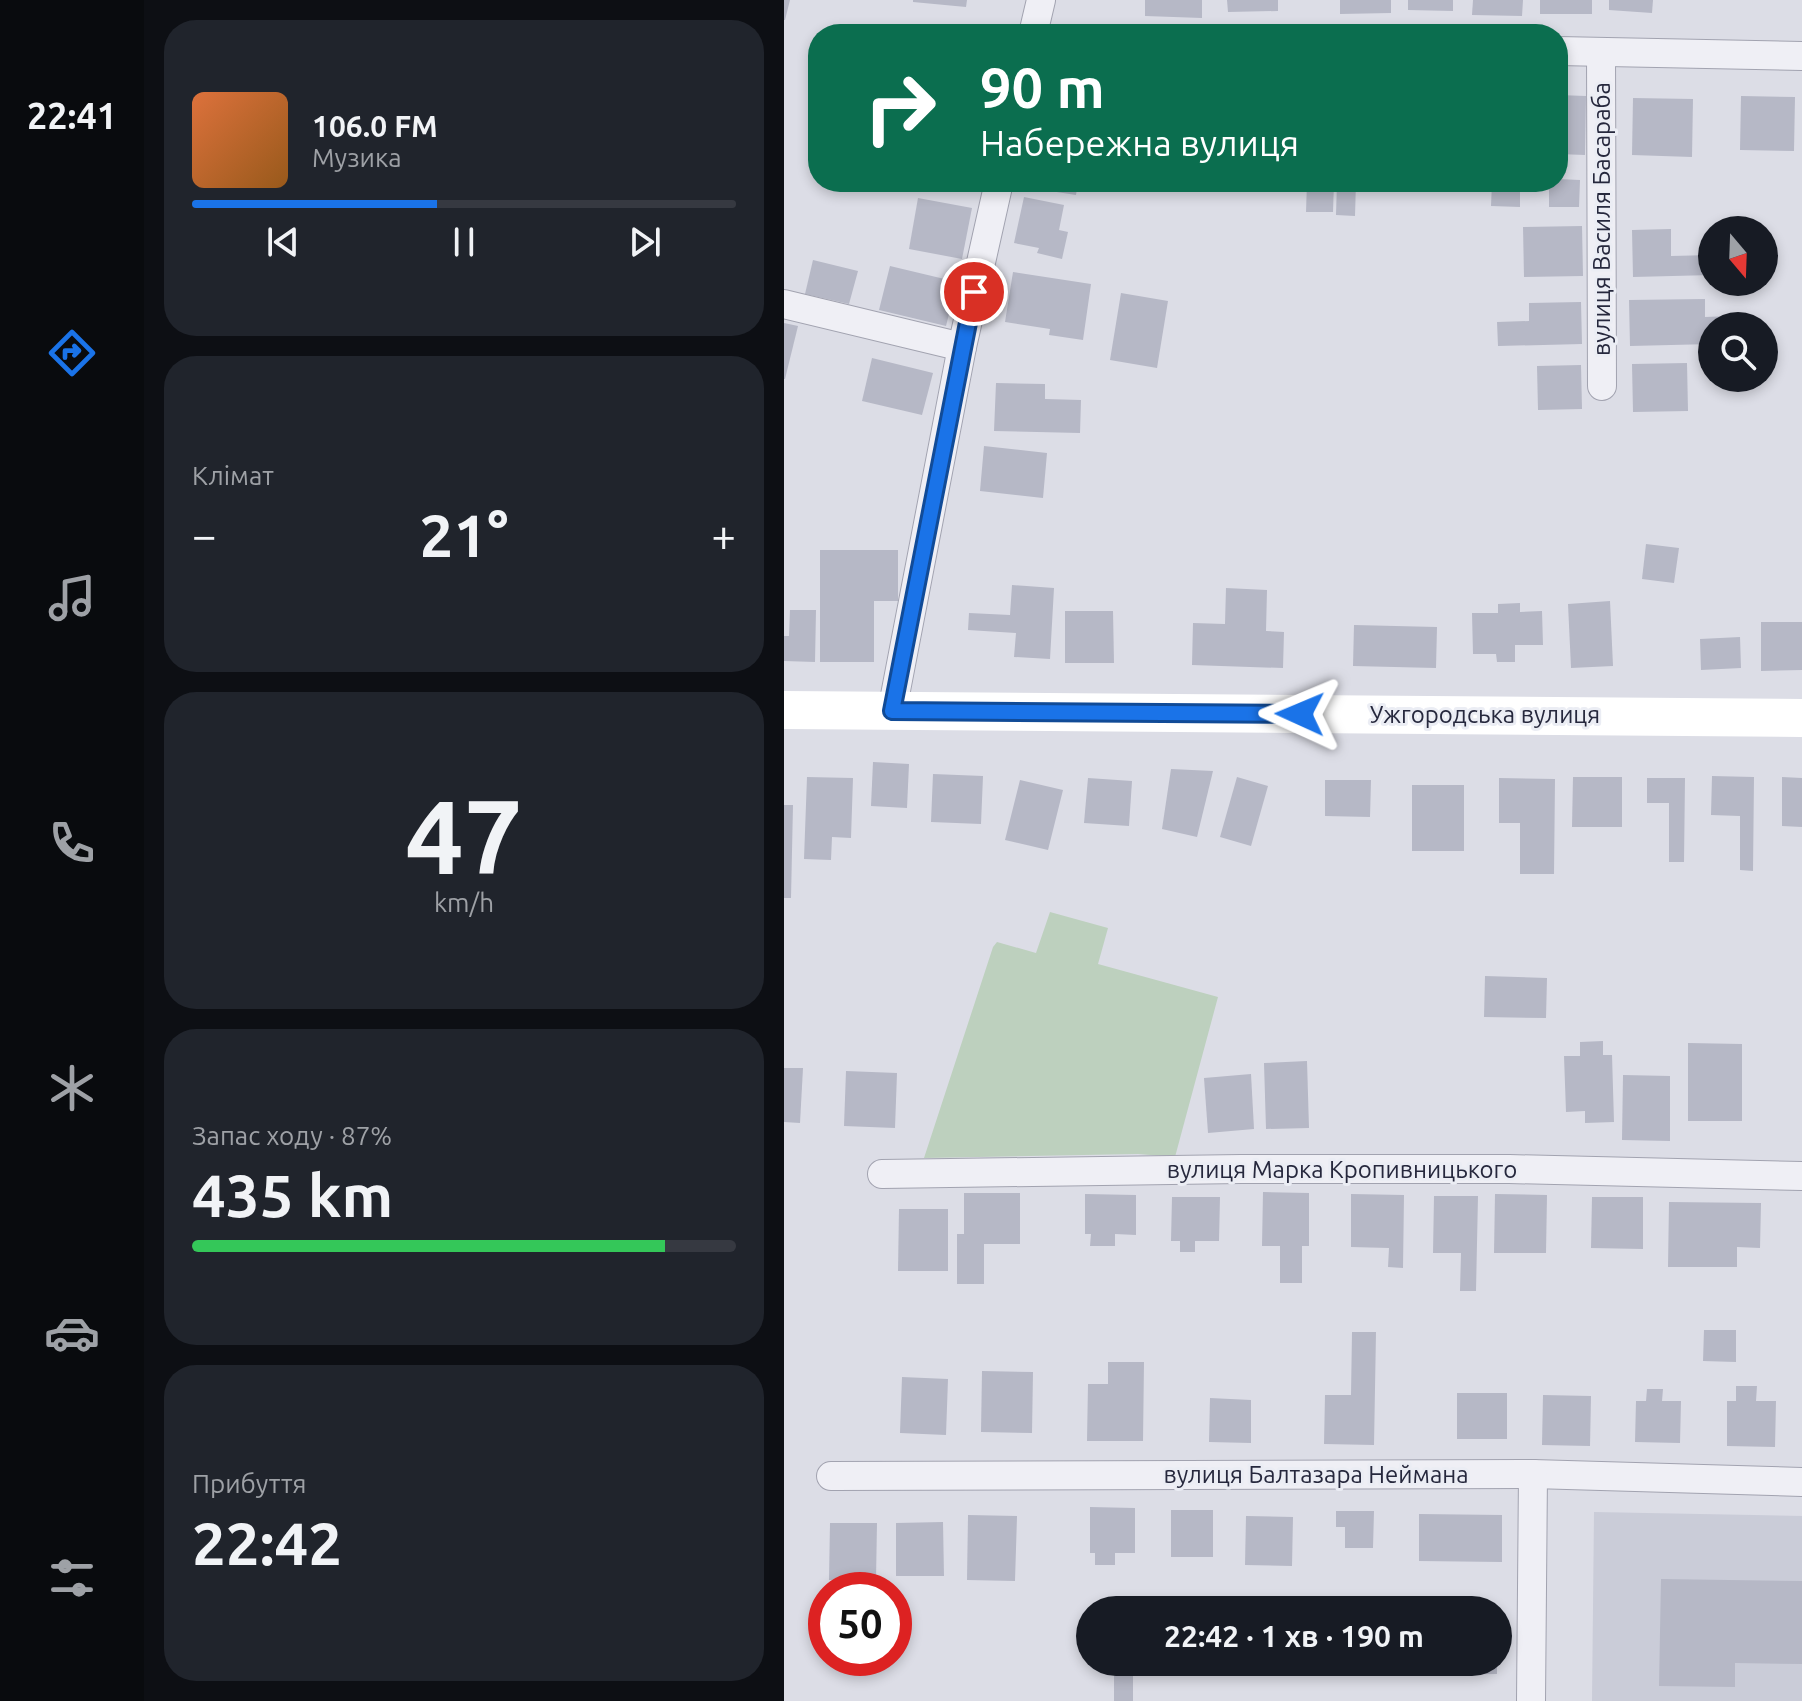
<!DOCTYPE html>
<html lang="uk">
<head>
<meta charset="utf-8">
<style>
  :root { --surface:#171b24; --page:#20242c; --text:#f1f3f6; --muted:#9ea1a6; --line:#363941; --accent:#1a73e8 }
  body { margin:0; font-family:Ubuntu,sans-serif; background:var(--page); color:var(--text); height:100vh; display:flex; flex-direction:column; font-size:30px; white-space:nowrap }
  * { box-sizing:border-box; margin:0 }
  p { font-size:26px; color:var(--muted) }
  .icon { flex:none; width:44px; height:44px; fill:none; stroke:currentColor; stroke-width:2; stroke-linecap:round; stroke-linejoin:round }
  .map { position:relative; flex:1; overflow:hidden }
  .sheet { display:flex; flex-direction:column; gap:20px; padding:20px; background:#0d0f14; width:640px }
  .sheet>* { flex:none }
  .hud { position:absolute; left:24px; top:24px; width:760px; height:168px; border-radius:32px; box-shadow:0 4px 12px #0003; background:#0b6e4f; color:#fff; overflow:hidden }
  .needle { width:52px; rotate:161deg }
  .buttons { position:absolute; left:914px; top:216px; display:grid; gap:16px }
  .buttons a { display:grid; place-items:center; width:80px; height:80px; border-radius:50%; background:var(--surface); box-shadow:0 4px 12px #0003; font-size:40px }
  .speed { position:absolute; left:24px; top:1572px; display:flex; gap:16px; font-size:40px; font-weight:700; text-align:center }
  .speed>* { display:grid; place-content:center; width:104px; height:104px; border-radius:50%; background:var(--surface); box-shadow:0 4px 12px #0003; line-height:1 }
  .speed .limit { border:12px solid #d22; background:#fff; color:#111 }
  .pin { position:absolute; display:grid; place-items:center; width:68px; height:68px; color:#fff; margin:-34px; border:4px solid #fff; border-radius:50%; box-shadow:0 2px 8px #0007 }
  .me { position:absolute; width:88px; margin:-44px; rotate:271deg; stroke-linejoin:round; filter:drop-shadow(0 0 6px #0008) }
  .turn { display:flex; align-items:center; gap:28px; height:168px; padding:0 40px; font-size:36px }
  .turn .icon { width:104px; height:104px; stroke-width:2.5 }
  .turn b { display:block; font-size:56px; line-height:68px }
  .big { font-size:60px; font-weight:600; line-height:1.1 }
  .sheet .tile { flex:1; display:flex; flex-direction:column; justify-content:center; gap:12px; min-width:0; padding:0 28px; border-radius:32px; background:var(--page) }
  .sheet .dial { align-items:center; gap:0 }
  .dial b { font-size:104px; line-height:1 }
  .song { display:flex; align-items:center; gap:24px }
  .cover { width:96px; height:96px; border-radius:12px; background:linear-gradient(135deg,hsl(20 70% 55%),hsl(30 70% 35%)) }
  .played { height:8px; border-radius:4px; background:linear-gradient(90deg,var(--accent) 45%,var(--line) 45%) }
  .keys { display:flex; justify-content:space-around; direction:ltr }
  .heat { display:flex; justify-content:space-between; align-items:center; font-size:44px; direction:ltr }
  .charge { height:12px; border-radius:6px; background:linear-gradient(90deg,#34c759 87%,var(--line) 0) }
  .trip { position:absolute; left:292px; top:1596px; width:436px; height:80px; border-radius:40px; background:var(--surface); box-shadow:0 4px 12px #0003; font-weight:600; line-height:80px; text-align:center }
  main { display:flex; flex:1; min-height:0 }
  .tab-bar { display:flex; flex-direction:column; width:144px; justify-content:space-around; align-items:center; background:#090b0e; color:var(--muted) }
  .tab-bar .icon { width:56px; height:56px }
  .tab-bar .active { color:var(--accent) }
  .tab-bar b { font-size:36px; color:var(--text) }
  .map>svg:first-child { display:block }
  .built { fill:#caccd8 }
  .green { fill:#bdd0be }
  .building { fill:#b6b8c6 }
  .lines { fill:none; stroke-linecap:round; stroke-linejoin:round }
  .street-casing { stroke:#a2a3b0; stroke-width:30 }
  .street { stroke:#efeff5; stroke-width:28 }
  .secondary { stroke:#fff; stroke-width:38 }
  .route-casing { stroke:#114b97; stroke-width:20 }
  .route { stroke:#1a73e8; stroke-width:14 }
  .labels { text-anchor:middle; stroke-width:6; stroke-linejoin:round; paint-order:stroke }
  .street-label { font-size:24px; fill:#26283d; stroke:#ebedf4 }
</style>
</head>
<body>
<main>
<nav class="tab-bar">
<b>22:41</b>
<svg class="icon active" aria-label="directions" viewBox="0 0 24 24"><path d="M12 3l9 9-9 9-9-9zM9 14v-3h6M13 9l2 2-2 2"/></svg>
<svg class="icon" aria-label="music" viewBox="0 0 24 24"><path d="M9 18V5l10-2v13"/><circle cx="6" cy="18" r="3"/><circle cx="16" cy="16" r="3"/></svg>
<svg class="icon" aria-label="phone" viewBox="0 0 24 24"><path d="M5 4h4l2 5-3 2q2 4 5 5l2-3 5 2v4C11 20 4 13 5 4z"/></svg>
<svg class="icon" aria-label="climate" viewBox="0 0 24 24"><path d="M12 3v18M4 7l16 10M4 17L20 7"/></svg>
<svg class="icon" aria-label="car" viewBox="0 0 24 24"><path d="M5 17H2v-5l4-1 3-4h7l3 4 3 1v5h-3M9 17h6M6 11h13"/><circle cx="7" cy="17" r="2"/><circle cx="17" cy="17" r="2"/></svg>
<svg class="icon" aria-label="filters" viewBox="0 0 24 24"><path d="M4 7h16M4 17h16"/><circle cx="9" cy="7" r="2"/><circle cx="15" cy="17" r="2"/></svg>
</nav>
<section class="sheet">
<div class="tile">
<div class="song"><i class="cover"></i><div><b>106.0 FM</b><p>Музика</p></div></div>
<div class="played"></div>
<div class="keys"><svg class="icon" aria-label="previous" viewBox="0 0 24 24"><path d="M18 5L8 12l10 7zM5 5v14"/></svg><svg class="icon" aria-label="pause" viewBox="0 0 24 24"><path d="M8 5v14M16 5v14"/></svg><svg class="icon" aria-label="next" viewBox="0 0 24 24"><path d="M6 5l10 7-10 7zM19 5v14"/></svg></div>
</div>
<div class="tile"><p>Клімат</p>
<div class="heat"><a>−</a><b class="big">21°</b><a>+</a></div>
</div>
<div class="tile dial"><b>47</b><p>km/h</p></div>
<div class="tile"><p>Запас ходу · 87%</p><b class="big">435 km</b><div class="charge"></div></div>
<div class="tile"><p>Прибуття</p><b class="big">22:42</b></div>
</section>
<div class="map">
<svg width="1018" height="1701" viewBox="0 0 1018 1701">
  <rect width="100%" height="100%" fill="#dcdde6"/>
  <path class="built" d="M810,1512L1018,1516V1701H808Z"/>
  <path class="green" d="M266,912L324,928L314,964L434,997L391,1157L354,1154L140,1158L209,947L213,942L252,953Z"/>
  <g class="building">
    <path d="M0,0H6L1,20H0Z"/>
    <path d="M129,0H183L182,7L129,2Z"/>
    <path d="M361,0H418V18L361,16Z"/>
    <path d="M443,0H494V11L444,12Z"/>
    <path d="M556,0H607V13L556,14Z"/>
    <path d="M624,0H669V11L624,10Z"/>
    <path d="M689,0H739L738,16L688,15Z"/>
    <rect x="756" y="0" width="52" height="14"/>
    <path d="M825,0H869L868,13L825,10Z"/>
    <path d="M774,95L802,96L801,155L774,154Z"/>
    <path d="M957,96L1011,97L1010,151L956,150Z"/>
    <path d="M849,98L909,99L908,157L848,155Z"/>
    <path d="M774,179L796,180L795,207H765V182H774Z"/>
    <path d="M144,182H183L182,190Z"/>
    <path d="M248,182H294L292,195L247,188Z"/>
    <path d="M523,182H550L549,212H522Z"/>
    <path d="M553,182H572L571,216L552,215Z"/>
    <path d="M708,182H736V207L707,206Z"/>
    <path d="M240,197L280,205L275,230L284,232L278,259L253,253L255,248L230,243Z"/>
    <path d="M134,198L188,208L178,259L125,249Z"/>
    <path d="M798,226L799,276L740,277L739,227Z"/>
    <path d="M887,229V256L928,255V275L849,277L848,230Z"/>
    <path d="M29,260L74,271L65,304L21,294Z"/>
    <path d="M106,266L173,282L162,326L95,310Z"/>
    <path d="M229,272L307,284L299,340L265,335L266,329L221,322Z"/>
    <path d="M337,293L384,301L373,368L326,360Z"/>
    <path d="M921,299V317L948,316V326H928V344L846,346L845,300Z"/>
    <path d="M797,302L798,344L714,346L713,322L745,321V303Z"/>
    <path d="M0,323L14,326L1,379H0Z"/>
    <path d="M88,358L149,373L138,415L78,401Z"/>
    <path d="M903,363L904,411L849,412L848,364Z"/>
    <path d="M797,365L798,409L754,410L753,366Z"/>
    <path d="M212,383L261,384V399L297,400L296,433L210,431Z"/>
    <path d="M200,446L263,453L259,498L196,491Z"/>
    <path d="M862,544L895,548L890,583L858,579Z"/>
    <path d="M36,550H114V601H90V662H36Z"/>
    <path d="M228,585L270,588L266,659L230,657L232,633L184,630L185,613L226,615Z"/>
    <path d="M442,588L483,590L482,631L500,632L499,668L408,665L409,623L441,624Z"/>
    <path d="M826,601L829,666L787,668L784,604Z"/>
    <path d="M736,603V612L758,611L759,645H731V662H713L712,654H689L688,613H714V604Z"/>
    <path d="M6,610H32L31,662L0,661V636H5Z"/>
    <path d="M281,611H329L330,663H281Z"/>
    <path d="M977,622H1018V670L977,671Z"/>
    <path d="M570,625L653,627L652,668L569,666Z"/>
    <path d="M956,637L957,668L917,670L916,639Z"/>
    <path d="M89,762L125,764L123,808L87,806Z"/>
    <path d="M387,769L429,771L413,837L378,829Z"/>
    <path d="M149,774L199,776L197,824L147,822Z"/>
    <path d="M928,776L970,777L969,871L956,870V816L927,815Z"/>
    <path d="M23,777L69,778L67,838L48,837L47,860L20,859Z"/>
    <path d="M453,777L484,786L467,846L436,837Z"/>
    <path d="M789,777H838V827H788Z"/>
    <path d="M998,777L1018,778V827L998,826Z"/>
    <path d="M304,778L348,781L345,826L300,823Z"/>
    <path d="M715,778L771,779L770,874H736V823H715Z"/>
    <path d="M863,778H901L900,862H885V803H863Z"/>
    <path d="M236,780L279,790L264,850L221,840Z"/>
    <path d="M541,780H587L586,817L541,816Z"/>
    <rect x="628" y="785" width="52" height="66"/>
    <path d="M0,805H9L7,898H0Z"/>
    <path d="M701,976L763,978L762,1018L700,1017Z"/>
    <path d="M819,1041V1055H828L830,1122L801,1123V1111L782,1112L780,1056H796V1042Z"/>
    <path d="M904,1043L958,1044V1121H904Z"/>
    <path d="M523,1061L525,1128L482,1129L480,1063Z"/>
    <path d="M0,1068H19L16,1123L0,1122Z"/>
    <path d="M62,1071L113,1073L111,1128L60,1126Z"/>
    <path d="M467,1074L470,1129L424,1133L420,1078Z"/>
    <path d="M839,1075L886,1076V1141L838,1140Z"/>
    <path d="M479,1192L525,1193V1246H518V1283H496V1246H478Z"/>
    <path d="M180,1193H236V1244H200V1284H173V1234H180Z"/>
    <path d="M301,1194L352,1195V1235L331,1234V1246H306L307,1234H301Z"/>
    <path d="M567,1194L620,1195L619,1268L604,1267L605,1248L567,1247Z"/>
    <path d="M711,1194L763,1195L762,1253H710Z"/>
    <path d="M650,1196H694L692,1291H676L677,1253H649Z"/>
    <path d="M388,1197H436L435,1241H411V1252H396V1241H387Z"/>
    <path d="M808,1197H859V1249L807,1248Z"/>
    <path d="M885,1202L977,1203L976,1248L953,1247V1267H884Z"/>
    <path d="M115,1209H164V1271H114Z"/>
    <path d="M920,1330H952V1362L919,1361Z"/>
    <path d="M568,1332H592L590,1445L540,1444L541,1395H567Z"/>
    <path d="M324,1362H360L359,1441H303L304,1384H324Z"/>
    <path d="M198,1371L249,1372L248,1433L197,1432Z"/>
    <path d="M118,1377L164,1379L162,1435L116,1433Z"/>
    <path d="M952,1386H973L972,1401H992L991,1447L943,1446V1401H952Z"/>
    <path d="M863,1389H879L878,1401H897L896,1443L851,1442L852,1401H862Z"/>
    <rect x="673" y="1393" width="50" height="46"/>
    <path d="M759,1395L807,1396L806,1446L758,1445Z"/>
    <path d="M426,1398L467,1400V1443L425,1442Z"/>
    <path d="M306,1507L351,1508V1553H331V1565H311V1553H306Z"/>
    <rect x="387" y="1510" width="42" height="47"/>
    <path d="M552,1511H590L589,1548H561V1527H552Z"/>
    <path d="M635,1514L718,1515V1562L635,1561Z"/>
    <path d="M184,1515L233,1516L231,1581L183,1580Z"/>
    <path d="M462,1516L509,1517L508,1566L461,1565Z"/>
    <path d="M159,1522L160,1576H112V1523Z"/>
    <path d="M46,1523H93L92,1580H45Z"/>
    <path d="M877,1579L1018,1581V1664L951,1663V1687L875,1686Z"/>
    <path d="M644,1662H713V1674L644,1675Z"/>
    <rect x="330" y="1674" width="19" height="27"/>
  </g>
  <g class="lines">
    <g class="street-casing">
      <g id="street">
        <path d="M249,34L257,0"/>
        <path d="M774,51L1018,56"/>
        <path d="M817,52L818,386"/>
        <path d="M0,304L178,347"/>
        <path d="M108,711L178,347L215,182"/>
        <path d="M98,1174L457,1169H725L1018,1176"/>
        <path d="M47,1476L749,1474L1018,1482"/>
        <path d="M747,1701L749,1474"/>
      </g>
    </g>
    <use href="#street" class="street"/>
    <path class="secondary" d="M0,710L1018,718"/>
  </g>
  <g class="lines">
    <g class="route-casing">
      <path id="route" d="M190,292L108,711L516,714"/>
    </g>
    <use href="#route" class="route"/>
  </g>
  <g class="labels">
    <g class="street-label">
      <text transform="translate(818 219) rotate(-90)" y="8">вулиця Василя Басараба</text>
      <text x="701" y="723">Ужгородська вулиця</text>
      <text x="558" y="1178">вулиця Марка Кропивницького</text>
      <text x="532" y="1483">вулиця Балтазара Неймана</text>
    </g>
  </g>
</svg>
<div class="buttons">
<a><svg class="needle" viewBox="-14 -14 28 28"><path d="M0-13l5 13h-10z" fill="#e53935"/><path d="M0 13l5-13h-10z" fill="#9ea1a6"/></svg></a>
<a><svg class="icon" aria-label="search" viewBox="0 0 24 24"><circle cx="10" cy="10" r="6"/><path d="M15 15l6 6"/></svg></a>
</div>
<div class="speed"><div class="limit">50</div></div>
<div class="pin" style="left:190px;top:292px;background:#d93025"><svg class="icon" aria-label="arrive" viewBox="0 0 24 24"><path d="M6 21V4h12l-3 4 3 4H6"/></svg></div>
<svg class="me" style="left:516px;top:714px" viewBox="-20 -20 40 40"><path d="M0-17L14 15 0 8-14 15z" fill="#1a73e8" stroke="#fff" stroke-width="4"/></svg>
<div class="trip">22:42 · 1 хв · 190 m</div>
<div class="hud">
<div class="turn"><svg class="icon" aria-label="right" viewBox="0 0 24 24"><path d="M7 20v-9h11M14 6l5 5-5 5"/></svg><div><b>90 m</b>Набережна вулиця</div></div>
</div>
</div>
</main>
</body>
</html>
